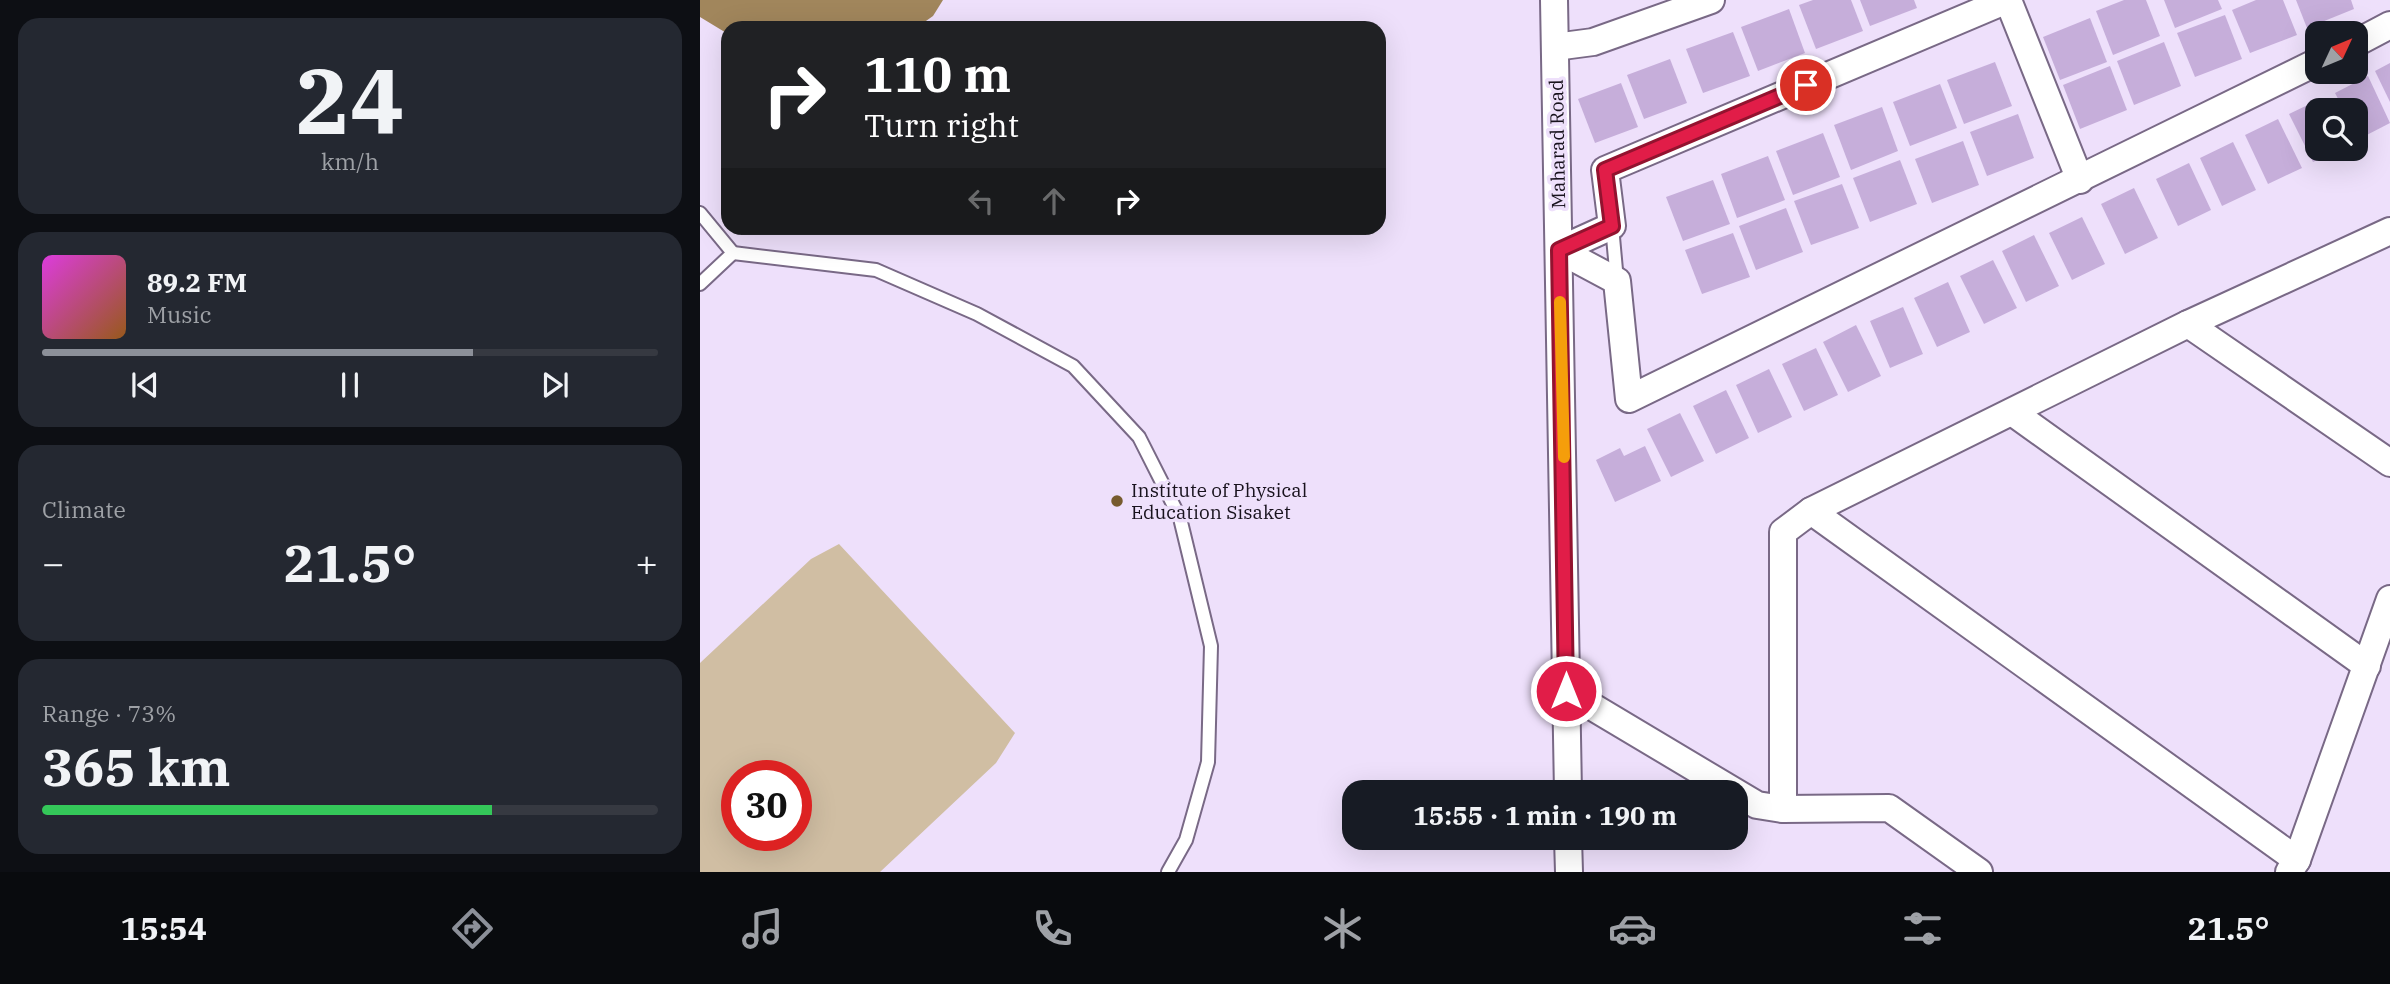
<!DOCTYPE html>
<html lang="en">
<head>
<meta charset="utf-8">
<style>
  :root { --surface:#171b24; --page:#242831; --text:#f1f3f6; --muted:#9ea1a6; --line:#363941; --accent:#8c9099 }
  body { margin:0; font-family:"IBM Plex Serif",serif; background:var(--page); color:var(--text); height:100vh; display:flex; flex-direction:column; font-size:26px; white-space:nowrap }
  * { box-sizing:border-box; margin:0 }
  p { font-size:23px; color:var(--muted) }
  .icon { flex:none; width:38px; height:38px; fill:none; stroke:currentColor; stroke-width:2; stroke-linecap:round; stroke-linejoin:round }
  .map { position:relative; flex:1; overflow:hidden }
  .details { display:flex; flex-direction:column; gap:18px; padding:18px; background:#0d0f14; width:700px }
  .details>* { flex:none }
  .hud { position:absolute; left:21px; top:21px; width:665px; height:214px; border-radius:21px; box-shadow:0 7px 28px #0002; background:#202124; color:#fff; overflow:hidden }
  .needle { width:46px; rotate:46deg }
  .buttons { position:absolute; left:1605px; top:21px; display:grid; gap:14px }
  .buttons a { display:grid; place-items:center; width:63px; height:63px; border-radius:14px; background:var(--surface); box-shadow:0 7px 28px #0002; font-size:35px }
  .speed { position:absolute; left:21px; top:760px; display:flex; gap:14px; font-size:35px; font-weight:700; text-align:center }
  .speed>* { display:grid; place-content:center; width:91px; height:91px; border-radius:50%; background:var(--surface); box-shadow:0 7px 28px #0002; line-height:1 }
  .speed .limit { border:10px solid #d22; background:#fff; color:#111 }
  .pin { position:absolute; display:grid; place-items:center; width:60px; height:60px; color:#fff; margin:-30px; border:4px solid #fff; border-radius:50%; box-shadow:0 2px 7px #0007 }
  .me { position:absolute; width:77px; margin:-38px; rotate:0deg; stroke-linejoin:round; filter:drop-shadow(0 0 5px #0008) }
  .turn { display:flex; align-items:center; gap:24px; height:147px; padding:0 28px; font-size:32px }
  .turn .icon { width:91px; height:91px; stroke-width:2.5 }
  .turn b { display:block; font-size:49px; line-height:60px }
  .lanes { display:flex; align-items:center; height:66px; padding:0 28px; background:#0003; justify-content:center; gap:35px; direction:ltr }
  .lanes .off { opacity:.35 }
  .big { font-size:52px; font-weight:700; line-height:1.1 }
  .details .card { flex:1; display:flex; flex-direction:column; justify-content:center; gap:10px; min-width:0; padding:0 24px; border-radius:21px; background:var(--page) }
  .details .dial { align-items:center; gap:0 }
  .dial b { font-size:91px; line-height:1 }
  .song { display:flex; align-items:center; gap:21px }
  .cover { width:84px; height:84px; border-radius:10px; background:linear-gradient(135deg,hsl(300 70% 55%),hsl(30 70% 35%)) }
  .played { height:7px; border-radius:4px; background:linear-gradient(90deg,var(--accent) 70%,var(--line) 70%) }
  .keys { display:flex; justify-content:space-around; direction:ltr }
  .heat { display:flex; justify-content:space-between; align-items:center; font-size:38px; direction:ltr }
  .charge { height:10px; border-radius:5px; background:linear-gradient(90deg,#34c759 73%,var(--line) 0) }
  .trip { position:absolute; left:642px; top:780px; width:406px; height:70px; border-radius:21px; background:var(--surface); box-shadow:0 7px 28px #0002; font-weight:700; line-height:70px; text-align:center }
  .tabs { display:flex; height:112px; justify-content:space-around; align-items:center; background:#090b0e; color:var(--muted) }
  .tabs .icon { width:49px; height:49px }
  .tabs .on { color:var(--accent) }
  .tabs b { font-size:32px; color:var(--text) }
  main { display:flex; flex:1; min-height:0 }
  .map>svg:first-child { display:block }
  .green { fill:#d0bea3; fill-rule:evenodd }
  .water { fill:#a1865c }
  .building { fill:#c6aeda }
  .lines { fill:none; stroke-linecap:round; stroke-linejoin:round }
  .lane-casing { stroke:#796986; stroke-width:16 }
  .street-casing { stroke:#796986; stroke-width:30 }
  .lane { stroke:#fff; stroke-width:12 }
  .street { stroke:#fff; stroke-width:26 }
  .route-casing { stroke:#92132f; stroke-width:18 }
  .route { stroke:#e11d48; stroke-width:12 }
  .slow { stroke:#f59e0b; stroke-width:12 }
  .poi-dot { fill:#775b2e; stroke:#eee0fb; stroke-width:2.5 }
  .labels { text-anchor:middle; stroke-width:7; stroke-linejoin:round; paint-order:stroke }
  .street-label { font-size:19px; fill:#18121d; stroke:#eee0fb }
  .poi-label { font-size:19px; fill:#18121d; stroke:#eee0fb; text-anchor:start }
</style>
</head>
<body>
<main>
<section class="details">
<div class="card dial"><b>24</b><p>km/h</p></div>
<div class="card">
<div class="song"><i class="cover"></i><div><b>89.2 FM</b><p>Music</p></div></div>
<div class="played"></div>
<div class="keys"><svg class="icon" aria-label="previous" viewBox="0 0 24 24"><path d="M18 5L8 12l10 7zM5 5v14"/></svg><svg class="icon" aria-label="pause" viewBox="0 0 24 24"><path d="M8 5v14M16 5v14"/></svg><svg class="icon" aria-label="next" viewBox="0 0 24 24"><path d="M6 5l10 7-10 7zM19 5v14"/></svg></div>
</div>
<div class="card"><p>Climate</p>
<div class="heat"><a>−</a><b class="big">21.5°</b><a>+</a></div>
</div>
<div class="card"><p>Range · 73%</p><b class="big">365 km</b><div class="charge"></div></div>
</section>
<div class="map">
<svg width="1690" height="872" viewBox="0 0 1690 872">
  <rect width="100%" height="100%" fill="#eee0fb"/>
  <path class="green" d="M139,544L315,733L296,763L180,872H0V663L111,559ZM37,775H96V835H37Z"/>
  <path class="water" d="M0,0H243L233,16L216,28H28V34L0,17Z"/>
  <g class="building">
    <path d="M1113,0H1151L1163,31L1116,49L1099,5Z"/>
    <path d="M1160,0H1214L1217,8L1170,26Z"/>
    <path d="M1424,0H1446L1460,36L1413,55L1396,11Z"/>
    <path d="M1464,0H1518L1522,9L1475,28Z"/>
    <path d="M1556,0H1583L1597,35L1550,53L1532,10Z"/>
    <path d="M1596,0H1651L1654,9L1607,28Z"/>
    <path d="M1089,9L1105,53L1058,71L1041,27Z"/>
    <path d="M1525,15L1542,59L1495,77L1477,33Z"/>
    <path d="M1390,18L1407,62L1360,80L1343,37Z"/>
    <path d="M1033,32L1050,76L1003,93L986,49Z"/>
    <path d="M1464,42L1481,86L1434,105L1417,61Z"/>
    <path d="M970,59L987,103L944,119L927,75Z"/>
    <path d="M1295,62L1312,106L1264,124L1247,80Z"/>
    <path d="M1690,63V102L1675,71Z"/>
    <path d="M1410,66L1427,110L1380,129L1363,85Z"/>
    <path d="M1668,76L1690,123L1659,139L1656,133V110H1644L1635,93Z"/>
    <path d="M921,83L938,127L895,143L878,99Z"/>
    <path d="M1240,84L1257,128L1210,146L1193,102Z"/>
    <path d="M1620,99L1625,110H1617V149H1640L1613,162L1589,114Z"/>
    <path d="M1182,107L1198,151L1151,170L1134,125Z"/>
    <path d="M1318,114L1334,158L1287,176L1270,132Z"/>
    <path d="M1578,119L1602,168L1568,184L1545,135Z"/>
    <path d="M1123,133L1140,177L1093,195L1076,151Z"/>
    <path d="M1263,141L1279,185L1232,203L1215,159Z"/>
    <path d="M1533,142L1556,190L1522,206L1500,158Z"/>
    <path d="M1068,156L1085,200L1037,218L1021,174Z"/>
    <path d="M1200,160L1217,204L1170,222L1153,178Z"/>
    <path d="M1489,163L1511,210L1478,226L1456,179Z"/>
    <path d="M1013,180L1030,224L983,241L966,197Z"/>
    <path d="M1142,184L1159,228L1111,245L1094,201Z"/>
    <path d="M1434,188L1458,238L1425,254L1401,204Z"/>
    <path d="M1086,208L1103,252L1056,270L1039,226Z"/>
    <path d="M1382,217L1405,264L1372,280L1349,233Z"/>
    <path d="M1033,233L1050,277L1002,294L985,250Z"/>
    <path d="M1334,235L1359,286L1326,302L1302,251Z"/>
    <path d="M1293,260L1317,308L1284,324L1260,276Z"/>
    <path d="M1248,282L1270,332L1237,347L1214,298Z"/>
    <path d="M1203,307L1223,354L1190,368L1170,321Z"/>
    <path d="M1156,325L1181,376L1148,392L1123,342Z"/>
    <path d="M1116,348L1138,395L1104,411L1082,364Z"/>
    <path d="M1069,369L1092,417L1058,433L1036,385Z"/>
    <path d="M1026,390L1049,438L1016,454L993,406Z"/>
    <path d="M980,413L1004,461L971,477L947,429Z"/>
    <path d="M945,446L961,481L915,502L896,460L920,448L924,456Z"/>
  </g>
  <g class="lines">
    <g class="lane-casing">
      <g id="lane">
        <path d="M0,213L33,253L0,284"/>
        <path d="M912,226L917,281"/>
        <path d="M33,253L176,270L277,314L373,366L439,437L480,518L511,646L508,762L486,840L468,872"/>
      </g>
    </g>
    <g class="street-casing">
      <g id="street">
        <path d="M854,0L868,793"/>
        <path d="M1308,0L1380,180"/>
        <path d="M1656,43L1690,25"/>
        <path d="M855,47L893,42L1011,0"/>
        <path d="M859,250L917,281L929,399L1617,62"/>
        <path d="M859,250L912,226L905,170L1307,0"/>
        <path d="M1488,324L1690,463"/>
        <path d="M1312,412L1667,666"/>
        <path d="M1111,511L1597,860"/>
        <path d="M866,691L1057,805L1083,809L1189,808L1279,872"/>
        <path d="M1083,809V532L1111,511L1488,324L1690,231"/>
        <path d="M868,838L869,872"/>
        <path d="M1589,872L1597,860L1690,599"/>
      </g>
    </g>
    <use href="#lane" class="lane"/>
    <use href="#street" class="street"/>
  </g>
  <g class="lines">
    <g class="route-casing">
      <path id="route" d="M866,691L859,250L912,226L905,170L1106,85"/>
    </g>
    <use href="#route" class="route"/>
    <path class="slow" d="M860,302L864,457"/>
  </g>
  <circle class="poi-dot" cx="417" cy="501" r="7"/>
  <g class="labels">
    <g class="street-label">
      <text transform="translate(857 144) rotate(-91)" y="7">Maharad Road</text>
    </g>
    <g class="poi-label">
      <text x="431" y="497">Institute of Physical<tspan x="431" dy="22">Education Sisaket</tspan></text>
    </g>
  </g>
</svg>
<div class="buttons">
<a><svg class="needle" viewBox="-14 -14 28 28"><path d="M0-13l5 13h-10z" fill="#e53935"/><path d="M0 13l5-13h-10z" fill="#9ea1a6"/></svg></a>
<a><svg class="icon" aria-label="search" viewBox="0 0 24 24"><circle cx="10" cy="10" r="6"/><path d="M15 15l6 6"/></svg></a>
</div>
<div class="speed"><div class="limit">30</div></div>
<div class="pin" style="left:1106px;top:85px;background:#d93025"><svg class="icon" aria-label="arrive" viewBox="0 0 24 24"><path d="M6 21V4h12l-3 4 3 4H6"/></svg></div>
<svg class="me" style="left:866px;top:691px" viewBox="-20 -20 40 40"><circle r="17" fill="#e11d48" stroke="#fff" stroke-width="3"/><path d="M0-11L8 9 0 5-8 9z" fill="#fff"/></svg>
<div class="trip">15:55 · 1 min · 190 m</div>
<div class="hud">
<div class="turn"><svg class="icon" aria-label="right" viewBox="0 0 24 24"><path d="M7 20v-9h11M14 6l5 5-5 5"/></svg><div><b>110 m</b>Turn right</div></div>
<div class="lanes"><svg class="icon off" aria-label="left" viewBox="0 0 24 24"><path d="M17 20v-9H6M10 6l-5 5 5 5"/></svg><svg class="icon off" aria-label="ahead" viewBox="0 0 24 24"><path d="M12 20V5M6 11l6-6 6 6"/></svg><svg class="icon" aria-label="right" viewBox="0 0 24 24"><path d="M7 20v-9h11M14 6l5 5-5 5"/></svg></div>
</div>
</div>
</main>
<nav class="tabs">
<b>15:54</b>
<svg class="icon on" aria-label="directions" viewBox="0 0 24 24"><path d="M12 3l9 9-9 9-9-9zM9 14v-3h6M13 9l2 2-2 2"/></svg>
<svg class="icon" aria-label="music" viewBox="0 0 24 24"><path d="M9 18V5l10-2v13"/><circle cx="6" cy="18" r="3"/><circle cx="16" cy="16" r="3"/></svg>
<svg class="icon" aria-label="phone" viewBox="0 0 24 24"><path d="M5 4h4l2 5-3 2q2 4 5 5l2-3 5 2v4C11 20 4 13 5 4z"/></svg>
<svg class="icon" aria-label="climate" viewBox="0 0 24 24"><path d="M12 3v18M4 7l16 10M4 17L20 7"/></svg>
<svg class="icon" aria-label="car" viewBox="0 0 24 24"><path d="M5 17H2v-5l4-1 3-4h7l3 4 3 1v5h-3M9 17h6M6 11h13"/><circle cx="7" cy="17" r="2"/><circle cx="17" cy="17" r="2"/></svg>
<svg class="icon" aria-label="filters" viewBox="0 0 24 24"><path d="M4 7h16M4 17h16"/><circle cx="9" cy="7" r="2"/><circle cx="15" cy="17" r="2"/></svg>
<b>21.5°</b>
</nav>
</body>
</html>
